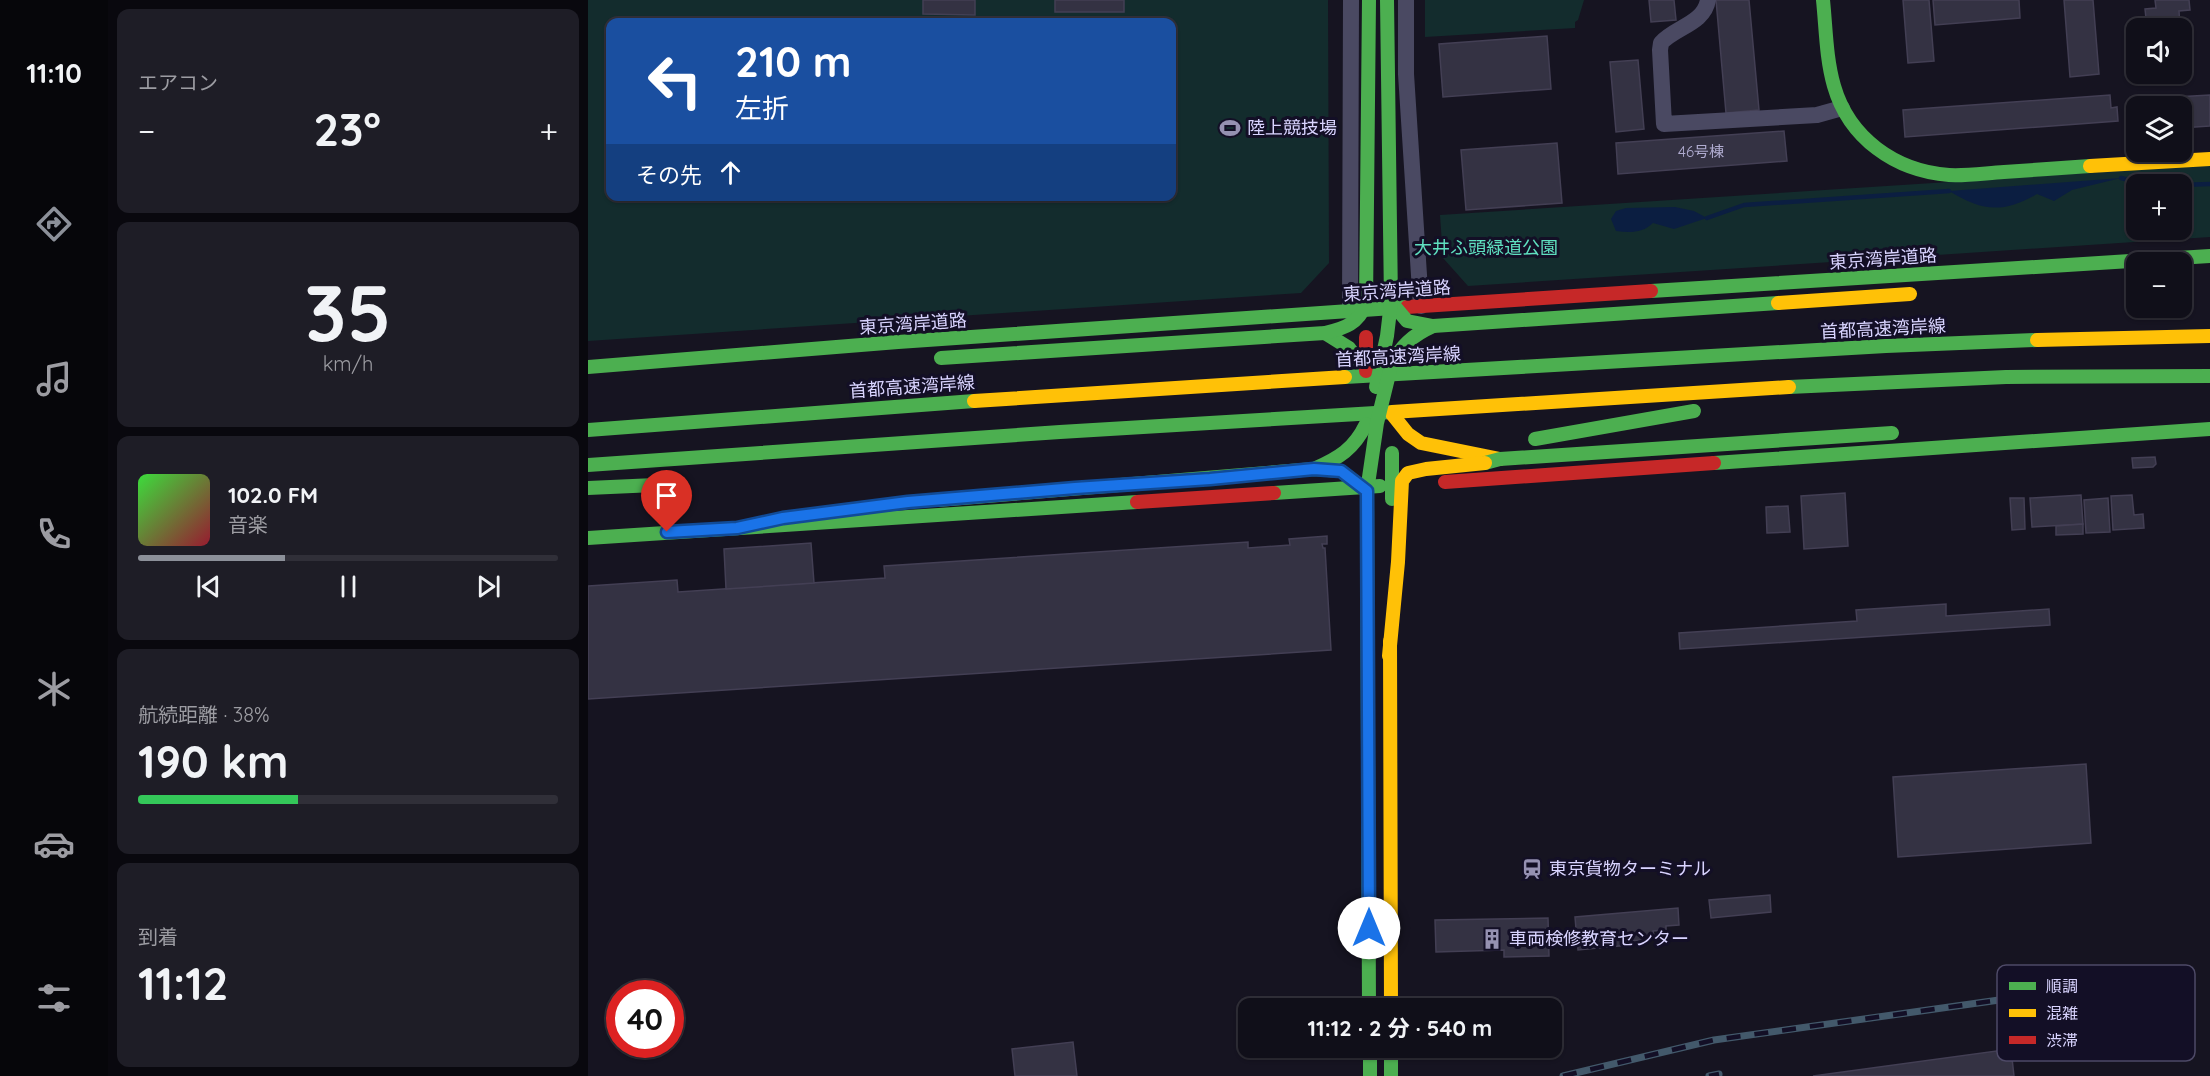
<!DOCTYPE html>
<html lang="ja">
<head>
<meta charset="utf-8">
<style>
  :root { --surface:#100f19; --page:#1e1d26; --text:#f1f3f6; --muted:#9c9ca2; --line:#302f38; --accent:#8c9099 }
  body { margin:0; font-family:Quicksand,"Noto Sans JP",sans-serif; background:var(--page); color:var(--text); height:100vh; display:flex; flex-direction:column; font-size:22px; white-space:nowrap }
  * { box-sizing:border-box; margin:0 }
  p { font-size:20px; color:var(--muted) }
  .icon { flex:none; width:33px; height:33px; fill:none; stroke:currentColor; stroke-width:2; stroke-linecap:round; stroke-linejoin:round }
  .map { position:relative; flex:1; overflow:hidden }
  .panel { display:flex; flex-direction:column; gap:9px; padding:9px; background:#09080e; width:480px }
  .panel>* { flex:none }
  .guide { position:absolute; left:18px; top:18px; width:570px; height:183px; border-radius:12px; box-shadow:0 2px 4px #0004,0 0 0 2px var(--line); background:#1a4fa0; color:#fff; overflow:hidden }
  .fabs { position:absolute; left:1538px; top:18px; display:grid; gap:12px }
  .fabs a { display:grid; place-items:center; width:66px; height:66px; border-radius:12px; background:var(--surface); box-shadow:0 2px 4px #0004,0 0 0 2px var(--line); font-size:30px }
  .speed { position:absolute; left:18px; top:980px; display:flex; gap:12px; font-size:30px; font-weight:700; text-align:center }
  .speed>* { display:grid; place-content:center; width:78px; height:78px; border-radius:50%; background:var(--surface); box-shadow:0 2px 4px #0004,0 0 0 2px var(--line); line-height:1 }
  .speed .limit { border:9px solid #d22; background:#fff; color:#111 }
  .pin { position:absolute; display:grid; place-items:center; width:51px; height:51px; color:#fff; margin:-62px -26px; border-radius:50% 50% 50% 0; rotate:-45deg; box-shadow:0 0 6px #0007 }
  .pin .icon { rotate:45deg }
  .me { position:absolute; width:66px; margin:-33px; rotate:0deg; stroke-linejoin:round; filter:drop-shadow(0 0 4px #0008) }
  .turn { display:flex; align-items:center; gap:21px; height:126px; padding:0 30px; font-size:27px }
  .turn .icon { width:78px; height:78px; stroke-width:2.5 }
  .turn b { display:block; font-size:42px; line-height:51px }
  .then { display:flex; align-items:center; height:57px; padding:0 30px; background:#0003; gap:12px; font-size:22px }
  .big { font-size:45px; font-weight:700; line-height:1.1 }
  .panel .card { flex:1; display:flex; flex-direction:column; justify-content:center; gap:9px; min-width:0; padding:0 21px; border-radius:12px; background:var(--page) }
  .panel .dial { align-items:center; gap:0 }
  .dial b { font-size:78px; line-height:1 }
  .song { display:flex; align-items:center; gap:18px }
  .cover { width:72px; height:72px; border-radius:9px; background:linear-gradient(135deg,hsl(120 70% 55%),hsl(350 70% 35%)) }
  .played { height:6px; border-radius:3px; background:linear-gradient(90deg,var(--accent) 35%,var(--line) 35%) }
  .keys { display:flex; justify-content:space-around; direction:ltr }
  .heat { display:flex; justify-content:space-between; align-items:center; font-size:33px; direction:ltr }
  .charge { height:9px; border-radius:4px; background:linear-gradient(90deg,#34c759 38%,var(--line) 0) }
  .trip { position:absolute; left:650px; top:998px; width:324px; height:60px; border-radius:12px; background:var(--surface); box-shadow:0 2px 4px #0004,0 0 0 2px var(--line); font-weight:700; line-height:60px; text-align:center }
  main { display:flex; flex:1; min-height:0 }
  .tab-bar { display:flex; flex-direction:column; width:108px; justify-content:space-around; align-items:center; background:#06060a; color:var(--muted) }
  .tab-bar .icon { width:42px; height:42px }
  .tab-bar .selected { color:var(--accent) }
  .tab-bar b { font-size:27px; color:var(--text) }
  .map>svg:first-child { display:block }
  .green { fill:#132c2d; fill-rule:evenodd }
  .water { fill:#0b1e41 }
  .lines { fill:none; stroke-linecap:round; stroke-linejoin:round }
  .stream { stroke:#0b1e41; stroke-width:4.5 }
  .building { fill:#343243; stroke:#433f54; stroke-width:1.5 }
  .street { stroke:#4a4962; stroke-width:16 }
  .fast { stroke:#4caf50; stroke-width:14 }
  .slow { stroke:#ffc107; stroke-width:14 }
  .jam { stroke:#c62828; stroke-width:14 }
  .rail-casing { stroke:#43596b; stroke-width:7 }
  .rail { stroke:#130f26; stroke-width:4.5; stroke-dasharray:14; stroke-linecap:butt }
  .fast-bridge { stroke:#4caf50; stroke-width:14 }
  .slow-bridge { stroke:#ffc107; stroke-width:14 }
  .route-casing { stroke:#114b97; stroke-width:15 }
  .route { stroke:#1a73e8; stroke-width:10 }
  .labels { text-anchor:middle; stroke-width:6; stroke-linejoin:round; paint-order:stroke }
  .number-label { font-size:15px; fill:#b0acd0 }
  .poi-label { font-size:18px; fill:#d9d4ff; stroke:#130f26; text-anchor:start }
  .park-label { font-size:18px; fill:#5fe0c0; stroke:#130f26 }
  .street-label { font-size:18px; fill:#d9d4ff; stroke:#130f26 }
  .key { fill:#130f26; stroke:#4e4a67; stroke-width:1.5 }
  .key-label { font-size:16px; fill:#d9d4ff }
</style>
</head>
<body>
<main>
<nav class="tab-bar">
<b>11:10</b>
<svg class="icon selected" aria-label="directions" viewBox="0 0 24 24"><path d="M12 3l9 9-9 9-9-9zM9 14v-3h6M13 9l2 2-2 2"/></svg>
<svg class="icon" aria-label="music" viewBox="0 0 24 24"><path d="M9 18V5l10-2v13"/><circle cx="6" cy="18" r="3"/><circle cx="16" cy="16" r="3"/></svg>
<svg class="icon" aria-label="phone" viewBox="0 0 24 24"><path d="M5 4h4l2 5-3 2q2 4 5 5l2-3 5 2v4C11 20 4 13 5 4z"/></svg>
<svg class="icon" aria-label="climate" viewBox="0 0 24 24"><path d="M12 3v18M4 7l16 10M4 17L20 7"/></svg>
<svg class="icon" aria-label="car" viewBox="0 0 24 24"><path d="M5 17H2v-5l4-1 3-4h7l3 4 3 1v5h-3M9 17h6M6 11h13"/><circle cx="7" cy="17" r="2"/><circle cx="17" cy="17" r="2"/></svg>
<svg class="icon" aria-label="filters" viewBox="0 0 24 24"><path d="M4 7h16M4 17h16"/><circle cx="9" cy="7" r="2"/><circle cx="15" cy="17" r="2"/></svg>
</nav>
<section class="panel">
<div class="card"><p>エアコン</p>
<div class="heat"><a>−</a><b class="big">23°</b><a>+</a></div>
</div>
<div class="card dial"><b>35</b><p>km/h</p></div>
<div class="card">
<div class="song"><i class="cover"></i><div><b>102.0 FM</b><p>音楽</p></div></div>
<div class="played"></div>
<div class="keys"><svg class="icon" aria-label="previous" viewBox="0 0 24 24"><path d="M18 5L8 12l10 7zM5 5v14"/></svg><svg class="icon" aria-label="pause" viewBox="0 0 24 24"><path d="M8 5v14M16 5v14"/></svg><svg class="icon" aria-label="next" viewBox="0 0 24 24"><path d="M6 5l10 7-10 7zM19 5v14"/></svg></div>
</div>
<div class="card"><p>航続距離 · 38%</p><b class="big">190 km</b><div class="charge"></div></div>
<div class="card"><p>到着</p><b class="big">11:12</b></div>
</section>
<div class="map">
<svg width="1622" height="1076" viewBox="0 0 1622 1076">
  <rect width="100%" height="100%" fill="#161421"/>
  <g class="green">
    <path d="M0,0H740L741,263L713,293L0,341ZM22,22H584V196H22Z"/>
    <path d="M837,0H996L990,20L987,22V28L837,37Z"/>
    <path d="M1622,165V237L880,286L855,258L852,215ZM1548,184H1593V230H1548Z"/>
  </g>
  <g class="water">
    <path d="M1533,178L1484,190L1466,201L1449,194C1414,214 1394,211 1361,191Z"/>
    <path d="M1087,207L1106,211L1119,218L1086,229L1065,223C1055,233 1042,233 1028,231L1023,219L1028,211L1038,208Z"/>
  </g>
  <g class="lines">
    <g class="stream">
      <path d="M1533,178L1557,184"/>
      <path d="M1593,185L1622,184"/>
      <path d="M1119,218L1156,205L1361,191"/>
    </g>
  </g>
  <g class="building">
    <path d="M335,0H387V15L335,14Z"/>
    <rect x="467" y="0" width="69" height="12"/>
    <path d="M1061,0H1086L1088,20L1063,22Z"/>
    <path d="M1128,0H1161L1171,110L1138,113Z"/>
    <path d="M1315,0H1341L1346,61L1320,63Z"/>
    <path d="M1345,0H1431L1432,18L1347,25Z"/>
    <path d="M1476,0H1505L1511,74L1482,77Z"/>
    <path d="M1567,0H1601L1602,10L1591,11L1592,28H1559L1557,9L1568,8Z"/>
    <path d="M959,36L963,89L855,97L851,44Z"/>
    <path d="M1050,60L1056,129L1028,132L1022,62Z"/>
    <path d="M1522,95L1523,108L1529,107L1530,121L1317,137L1315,110Z"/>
    <path d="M1622,95V126L1593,128V106H1571V98Z"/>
    <path d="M1196,131L1199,161L1030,174L1028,143Z"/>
    <path d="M969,143L974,203L878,210L873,150Z"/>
    <path d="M1567,457L1568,464L1565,467L1545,468L1544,458Z"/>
    <path d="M1257,493L1260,546L1216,549L1213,496Z"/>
    <path d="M1493,495L1495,524L1444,527L1442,498Z"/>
    <path d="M1544,495L1546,515L1555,514L1556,528L1525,530L1523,496Z"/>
    <path d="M1422,498H1436L1437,529L1424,530Z"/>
    <path d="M1520,498L1522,532L1498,533L1496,500Z"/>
    <path d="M1200,506L1202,532L1179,533L1178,507Z"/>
    <path d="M1495,524V534L1468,535V526Z"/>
    <path d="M739,536V544H734L735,548H737L743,650L0,699V586L89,580L90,592L297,578L296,566L660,542V548L702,545L701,539Z"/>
    <path d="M223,543L226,583L138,589L136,549Z"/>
    <path d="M1358,604V616L1461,609L1462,625L1092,649L1091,633L1269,621L1268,610Z"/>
    <path d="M1498,764L1503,843L1310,857L1305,777Z"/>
    <path d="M1182,895L1183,912L1123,918L1121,900Z"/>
    <path d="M1090,908L1091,925L1078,926V930L1065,931L1066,935L1053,936L1054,940L1041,941V945L990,950L989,937L982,938L981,930L988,929L987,917Z"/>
    <path d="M960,918L961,956L916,957V950L848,952L847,920Z"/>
    <path d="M485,1042L489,1076H427L424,1049Z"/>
    <path d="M1423,1049L1426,1076H1225Z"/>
  </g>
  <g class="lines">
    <g class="street">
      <path d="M818,0V74L833,306"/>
      <path d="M1120,0C1116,24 1087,27 1073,43L1072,50L1076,124L1229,115L1254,108"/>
      <path d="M762,312L763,0"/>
    </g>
    <g class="fast">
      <path d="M799,0L803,302"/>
      <path d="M1235,0C1238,29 1238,58 1246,86C1261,138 1307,171 1361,175C1379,176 1398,173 1416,172C1445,170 1473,168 1502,166"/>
      <path d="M1063,291L1622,256"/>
      <path d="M778,304L781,0"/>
      <path d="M737,333L761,348L778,371"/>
      <path d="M803,366C812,346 825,335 845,326"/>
      <path d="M0,367L310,342L819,307"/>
      <path d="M757,377L1298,346L1449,340"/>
      <path d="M1201,387L1418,377L1622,376"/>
      <path d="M0,430L386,401"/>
      <path d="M947,439L1106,411"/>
      <path d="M1126,463L1622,429"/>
      <path d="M0,465L472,432L804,412"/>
      <path d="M726,469C751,458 766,449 778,424"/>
      <path d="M0,488L67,485"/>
      <path d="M779,491L781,1008"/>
      <path d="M686,493L792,486"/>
      <path d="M0,538L549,502"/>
      <path d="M782,1047V1076"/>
      <path d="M803,1047V1076"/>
    </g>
    <g class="slow">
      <path d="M1502,166L1622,159"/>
      <path d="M1449,340L1622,336"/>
      <path d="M386,401L757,377"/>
      <path d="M804,412L1201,387"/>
      <path d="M804,414L820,434L833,443L912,459"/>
      <path d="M802,641L803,1008"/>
    </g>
    <g class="jam">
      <path d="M819,307L1063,291"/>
      <path d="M778,337V371"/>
      <path d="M857,482L1126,463"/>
      <path d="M549,502L686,493"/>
    </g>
    <g class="rail-casing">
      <g id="rail">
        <path d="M975,1076L1126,1040L1497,988"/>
        <path d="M1121,1076L1131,1074"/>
      </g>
    </g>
    <use href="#rail" class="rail"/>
    <g class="fast-bridge">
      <path d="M803,302L819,321L845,326L1190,303"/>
      <path d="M353,358L737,333C757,328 770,324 778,304"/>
      <path d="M788,387L799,336L803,302"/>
      <path d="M804,453V499"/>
      <path d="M897,463L912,459L1304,433"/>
      <path d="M779,491L789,423L803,366"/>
      <path d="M350,500L726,469L753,471L779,491"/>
    </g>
    <g class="slow-bridge">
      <path d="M1190,303L1322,294"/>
      <path d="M801,656L810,562L814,481L820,473L838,469L897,463"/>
    </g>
  </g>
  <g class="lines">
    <g class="route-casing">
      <path id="route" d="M79,532L149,528L195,518L320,502L487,488L622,479L726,469L753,471L779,491L781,928"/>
    </g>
    <use href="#route" class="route"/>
  </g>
  <defs>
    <g id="stadium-bare" transform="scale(1.62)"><path d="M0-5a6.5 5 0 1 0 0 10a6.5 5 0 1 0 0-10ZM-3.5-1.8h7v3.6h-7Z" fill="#9591b1" stroke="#130f26" stroke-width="2.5" paint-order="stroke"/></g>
    <g id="station-bare" transform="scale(1.62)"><path d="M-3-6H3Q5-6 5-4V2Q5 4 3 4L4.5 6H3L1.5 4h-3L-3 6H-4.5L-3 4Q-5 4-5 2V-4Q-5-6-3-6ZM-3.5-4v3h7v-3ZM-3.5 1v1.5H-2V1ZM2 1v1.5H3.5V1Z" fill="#9591b1" stroke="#130f26" stroke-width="2.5" paint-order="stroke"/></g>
    <g id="building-bare" transform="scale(1.62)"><path d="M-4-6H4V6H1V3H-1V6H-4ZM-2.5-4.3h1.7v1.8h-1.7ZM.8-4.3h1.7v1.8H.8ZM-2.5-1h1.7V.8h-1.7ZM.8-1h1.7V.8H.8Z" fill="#9591b1" stroke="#130f26" stroke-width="2.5" paint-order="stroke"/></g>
  </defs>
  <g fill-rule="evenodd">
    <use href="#stadium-bare" x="642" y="128"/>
    <use href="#station-bare" x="944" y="869"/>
    <use href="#building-bare" x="904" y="939"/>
  </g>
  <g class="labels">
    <g class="number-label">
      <text x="1113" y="157">46号棟</text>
    </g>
    <g class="poi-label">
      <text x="659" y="134">陸上競技場</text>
      <text x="961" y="875">東京貨物ターミナル</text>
      <text x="921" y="945">車両検修教育センター</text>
    </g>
    <g class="park-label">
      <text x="898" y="254">大井ふ頭緑道公園</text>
    </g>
    <g class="street-label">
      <text transform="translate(1295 259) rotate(-4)" y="6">東京湾岸道路</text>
      <text transform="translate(809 291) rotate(-4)" y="6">東京湾岸道路</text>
      <text transform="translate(325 324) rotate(-4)" y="6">東京湾岸道路</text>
      <text transform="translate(1295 329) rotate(-3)" y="6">首都高速湾岸線</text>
      <text transform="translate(810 357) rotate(-3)" y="6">首都高速湾岸線</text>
      <text transform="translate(324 387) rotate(-4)" y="6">首都高速湾岸線</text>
    </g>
  </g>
  <rect x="1409" y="965" width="198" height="96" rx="9" class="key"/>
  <rect x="1421" y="982" width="27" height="8" fill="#4caf50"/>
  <rect x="1421" y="1009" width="27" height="8" fill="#ffc107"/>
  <rect x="1421" y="1036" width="27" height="8" fill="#c62828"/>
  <g class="key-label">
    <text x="1458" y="992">順調</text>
    <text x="1458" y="1019">混雑</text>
    <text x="1458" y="1046">渋滞</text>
  </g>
</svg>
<div class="fabs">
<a><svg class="icon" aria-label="sound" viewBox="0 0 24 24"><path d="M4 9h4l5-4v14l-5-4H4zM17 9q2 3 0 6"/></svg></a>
<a><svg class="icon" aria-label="layers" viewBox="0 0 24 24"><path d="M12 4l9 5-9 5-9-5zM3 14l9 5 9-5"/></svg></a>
<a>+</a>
<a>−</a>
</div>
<div class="speed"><div class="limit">40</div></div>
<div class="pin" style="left:79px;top:532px;background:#d93025"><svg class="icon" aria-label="arrive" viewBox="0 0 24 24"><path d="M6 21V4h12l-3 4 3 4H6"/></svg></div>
<svg class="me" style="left:781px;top:928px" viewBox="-20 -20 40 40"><circle r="19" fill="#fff"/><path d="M0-13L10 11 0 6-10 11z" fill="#1a73e8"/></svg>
<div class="trip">11:12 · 2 分 · 540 m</div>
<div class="guide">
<div class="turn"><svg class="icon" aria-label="left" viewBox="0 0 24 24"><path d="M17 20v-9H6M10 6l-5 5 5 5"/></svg><div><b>210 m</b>左折</div></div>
<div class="then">その先<svg class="icon" aria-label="ahead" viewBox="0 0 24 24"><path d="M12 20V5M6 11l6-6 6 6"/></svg></div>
</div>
</div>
</main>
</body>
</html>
